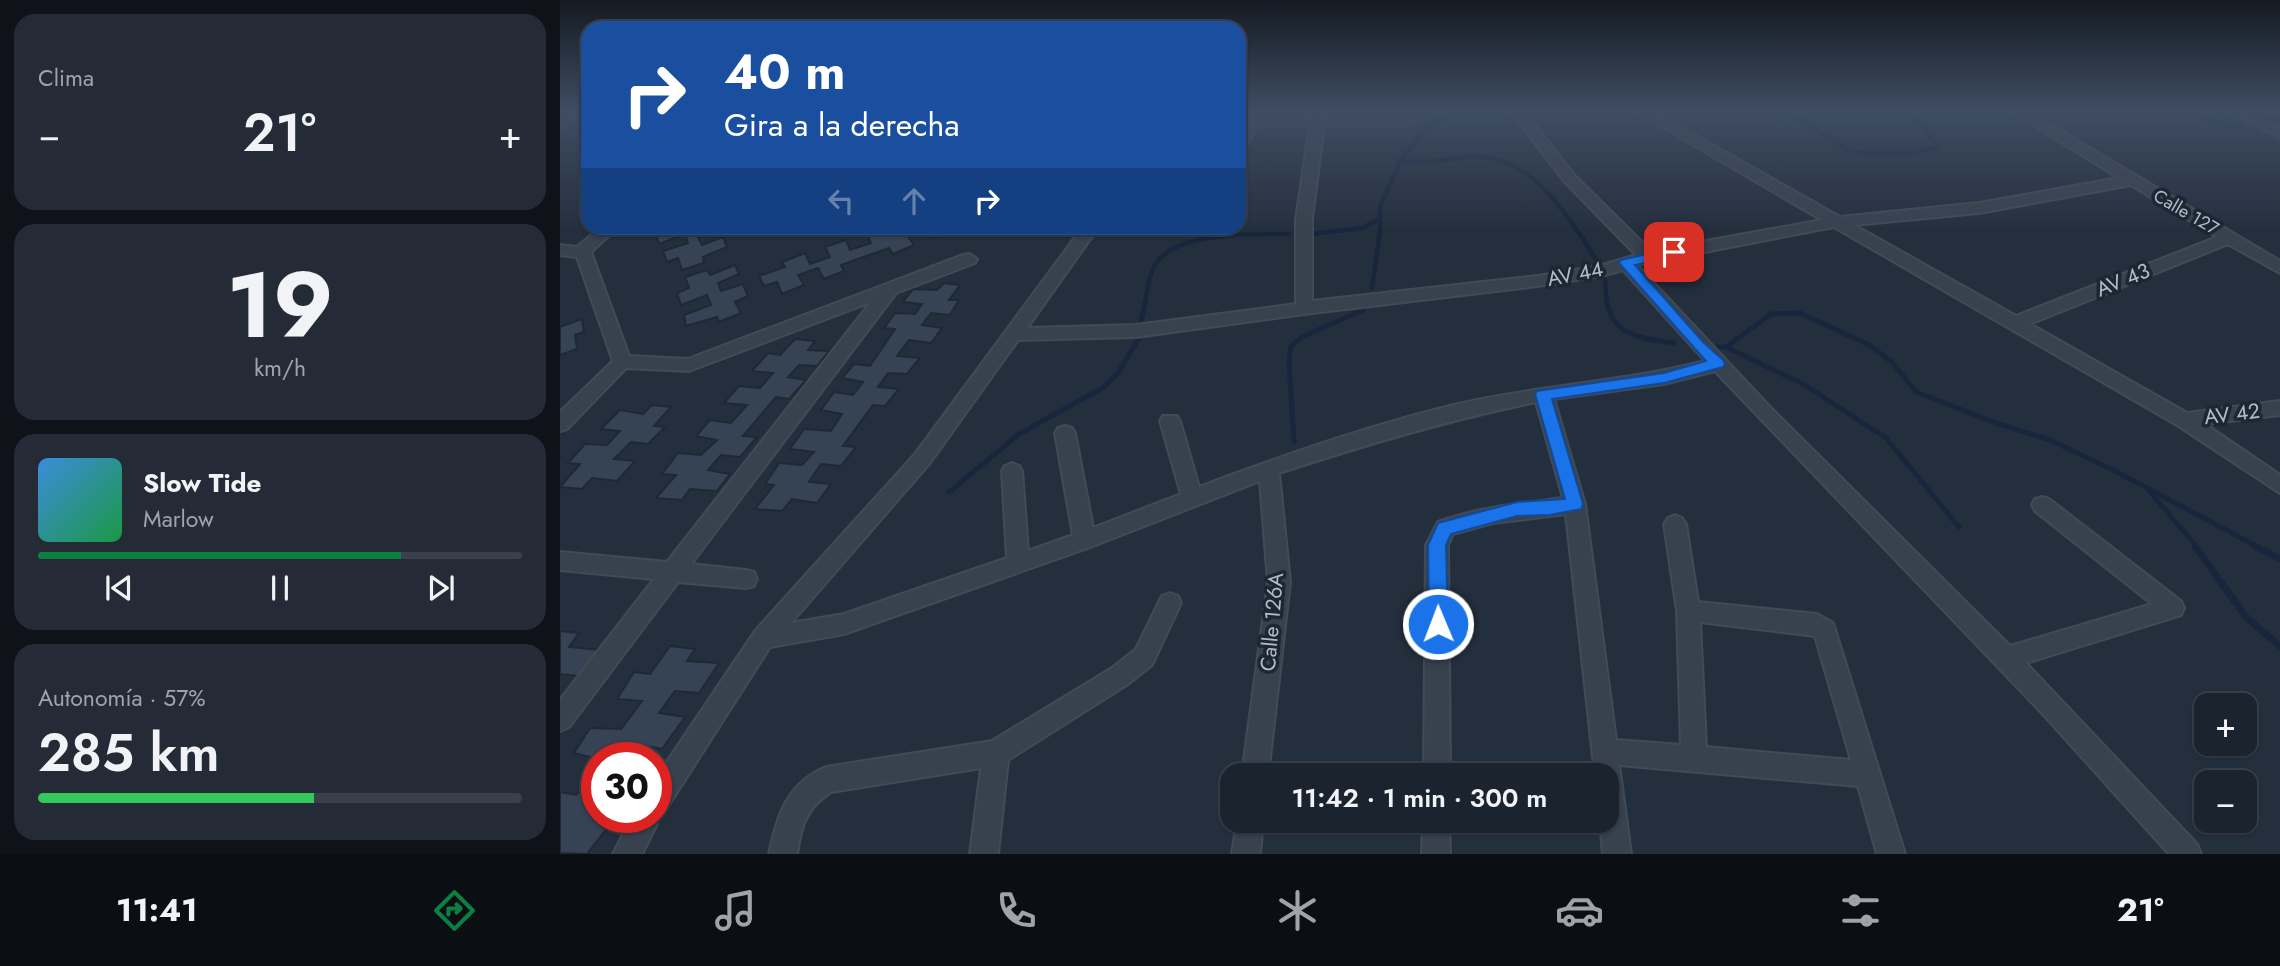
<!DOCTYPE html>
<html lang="es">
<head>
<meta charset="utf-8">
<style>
  :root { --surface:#1b232e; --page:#242b36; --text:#f1f3f6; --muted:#a0a4aa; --line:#39404a; --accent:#0b8043 }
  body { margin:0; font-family:Jost,sans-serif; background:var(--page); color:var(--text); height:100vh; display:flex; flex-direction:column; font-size:26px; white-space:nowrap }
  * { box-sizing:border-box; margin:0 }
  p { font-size:23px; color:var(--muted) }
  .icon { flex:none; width:38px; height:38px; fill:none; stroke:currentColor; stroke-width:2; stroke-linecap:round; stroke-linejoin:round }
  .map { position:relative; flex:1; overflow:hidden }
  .details { display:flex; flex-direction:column; gap:14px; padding:14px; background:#0f1319; width:560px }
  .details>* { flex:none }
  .top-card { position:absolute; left:21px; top:21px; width:665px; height:214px; border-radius:21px; box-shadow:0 2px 5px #0004,0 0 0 2px var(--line); background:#1a4fa0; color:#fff; overflow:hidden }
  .buttons { position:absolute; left:1634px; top:693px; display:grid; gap:14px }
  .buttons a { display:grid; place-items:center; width:63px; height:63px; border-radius:14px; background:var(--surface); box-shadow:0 2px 5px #0004,0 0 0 2px var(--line); font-size:35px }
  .speed { position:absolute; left:21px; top:742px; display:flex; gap:14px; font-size:35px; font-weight:700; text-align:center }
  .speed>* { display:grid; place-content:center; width:91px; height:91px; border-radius:50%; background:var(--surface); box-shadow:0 2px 5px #0004,0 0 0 2px var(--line); line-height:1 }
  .speed .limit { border:10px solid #d22; background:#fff; color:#111 }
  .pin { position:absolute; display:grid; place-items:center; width:60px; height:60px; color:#fff; margin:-30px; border-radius:14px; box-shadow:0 4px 10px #0006 }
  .me { position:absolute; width:77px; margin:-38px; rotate:359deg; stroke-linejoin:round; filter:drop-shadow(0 0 5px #0008) }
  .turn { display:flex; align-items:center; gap:24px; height:147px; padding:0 28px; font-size:32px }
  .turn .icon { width:91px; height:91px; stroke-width:2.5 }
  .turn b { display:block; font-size:49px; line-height:60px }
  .lanes { display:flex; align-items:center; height:66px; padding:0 28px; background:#0003; justify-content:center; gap:35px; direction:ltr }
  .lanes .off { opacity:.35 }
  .big { font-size:52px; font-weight:600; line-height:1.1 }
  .details .widget { flex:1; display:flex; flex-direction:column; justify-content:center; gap:10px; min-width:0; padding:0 24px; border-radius:21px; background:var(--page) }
  .details .dial { align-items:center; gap:0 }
  .dial b { font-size:91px; line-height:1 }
  .song { display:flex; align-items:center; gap:21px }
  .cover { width:84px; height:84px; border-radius:10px; background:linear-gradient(135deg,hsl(210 70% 55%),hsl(140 70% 35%)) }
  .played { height:7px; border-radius:4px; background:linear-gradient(90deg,var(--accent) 75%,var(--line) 75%) }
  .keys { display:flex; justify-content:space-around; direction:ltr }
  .heat { display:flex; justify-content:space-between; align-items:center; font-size:38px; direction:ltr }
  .charge { height:10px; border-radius:5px; background:linear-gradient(90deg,#34c759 57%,var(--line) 0) }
  .trip { position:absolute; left:660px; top:763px; width:399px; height:70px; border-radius:21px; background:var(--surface); box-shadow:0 2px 5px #0004,0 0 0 2px var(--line); font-weight:600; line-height:70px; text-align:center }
  .tabs { display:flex; height:112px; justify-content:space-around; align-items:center; background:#0b0e12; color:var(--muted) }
  .tabs .icon { width:49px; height:49px }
  .tabs .on { color:var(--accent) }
  .tabs b { font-size:32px; color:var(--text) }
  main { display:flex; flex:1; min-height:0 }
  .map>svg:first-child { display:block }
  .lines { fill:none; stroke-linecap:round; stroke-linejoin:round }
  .stream-far2 { stroke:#17263c; stroke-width:4.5 }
  .stream-far1 { stroke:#17263c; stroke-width:5 }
  .stream { stroke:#17263c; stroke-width:7 }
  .building { fill:#364354; stroke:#1f2835; stroke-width:2 }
  .minor-casing { stroke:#414a57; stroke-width:4 }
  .minor { fill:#38414e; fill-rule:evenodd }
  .route { fill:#1a73e8; stroke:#114b97; stroke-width:2 }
  .labels { text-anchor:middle; stroke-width:7; stroke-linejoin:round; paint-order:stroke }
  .far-street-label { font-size:18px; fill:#b4bcc9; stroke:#1d2633 }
  .street-label { font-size:21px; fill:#b4bcc9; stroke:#1d2633 }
</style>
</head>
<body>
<main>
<section class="details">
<div class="widget"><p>Clima</p>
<div class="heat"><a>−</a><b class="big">21°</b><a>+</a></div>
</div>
<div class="widget dial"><b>19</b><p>km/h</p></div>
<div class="widget">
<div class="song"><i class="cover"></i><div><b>Slow Tide</b><p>Marlow</p></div></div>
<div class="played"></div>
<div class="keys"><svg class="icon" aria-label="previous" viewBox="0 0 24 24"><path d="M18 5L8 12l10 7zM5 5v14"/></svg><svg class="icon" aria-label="pause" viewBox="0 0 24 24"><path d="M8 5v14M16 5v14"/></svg><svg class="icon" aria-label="next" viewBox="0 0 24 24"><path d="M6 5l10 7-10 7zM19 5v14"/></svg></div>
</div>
<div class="widget"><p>Autonomía · 57%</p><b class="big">285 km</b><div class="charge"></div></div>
</section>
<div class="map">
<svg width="1720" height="854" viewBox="0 0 1720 854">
  <rect width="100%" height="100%" fill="#242f3e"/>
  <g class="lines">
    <g class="stream-far2">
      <path d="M1232,112L1235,117L1293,152L1346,154L1379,147L1357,121L1363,112"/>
      <path d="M1629,112L1668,126L1680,124"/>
      <path d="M1704,119L1720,117"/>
      <path d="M841,160C866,166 885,158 910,157C972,153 1008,216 1037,261"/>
      <path d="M752,234L802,228L820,219"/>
      <path d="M1045,280L1047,305"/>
      <path d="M812,288L820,231V207L841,160L857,139L888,112"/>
      <path d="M585,305C587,291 589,273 597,262C619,231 695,234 729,234"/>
    </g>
    <g class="stream-far1">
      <path d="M1047,303C1054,337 1084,339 1114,343"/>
      <path d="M581,321L585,303"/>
      <path d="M1149,347H1166L1211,314L1240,313L1309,345L1332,362L1356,392L1436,423L1490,440L1557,472L1698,547"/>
      <path d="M1166,347L1243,384L1326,438L1399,527"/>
      <path d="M734,442L729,361L731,346L742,337L803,310"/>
      <path d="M389,492L459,434L544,387L558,373L579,338"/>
      <path d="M1590,492L1637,547"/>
    </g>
    <g class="stream">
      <path d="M1635,546L1686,617L1720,646"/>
      <path d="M1695,546L1720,559"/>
    </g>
  </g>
  <g class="building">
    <path d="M112,228H158L160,230L138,237L142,245L163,237L167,247L143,257L144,263L122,270L118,258L107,262L103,251L128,243L125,234L99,244L95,233Z"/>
    <path d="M319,228H328L332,233L348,228H389L392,232L372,239L364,229L347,235L354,245L333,254L329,248L281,265L284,271L264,279L258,268L238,275L244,285L222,294L217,282L204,286L199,276L225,267L222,262L245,253L250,264L270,257L265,247L286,240L290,250L311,243L306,232Z"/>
    <path d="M175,265L179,274L158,283L161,291L183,284L188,296L175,302L181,313L159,322L157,317L126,326L124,315L151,305L147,295L121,305L117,293L129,288L125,277L147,270L150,275Z"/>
    <path d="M384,283L400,285L389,300H399L390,315L371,313L362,325L382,328L371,343L349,340L337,356L360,358L347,374L328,373L318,387L339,389L325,406L313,405L283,446L296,447L281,466L261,464L249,482L271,484L257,503L232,499L222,511L195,509L214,485L205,484L219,463L242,465L254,452L230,449L244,429L271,431L282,414L261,410L274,392L293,395L303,382L282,378L294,364L310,366L335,329L324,328L335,313L355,314L362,304L343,302L353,289L377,290Z"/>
    <path d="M22,319L24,332L15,335L17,349L0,355V327Z"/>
    <path d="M235,339L255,341L248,350L269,351L257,366L239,365L228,377L246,380L229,399L216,397L183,436L197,437L180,457L161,455L148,470L170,474L157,491L130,489L122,500L96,498L116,475L102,474L118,453L141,455L157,440L136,436L150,420L171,423L187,405L164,403L179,386L200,388L213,373L192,371L208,353L220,355Z"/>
    <path d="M92,405L111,407L94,426L105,427L88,444L71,442L54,459L75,461L57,481L32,478L22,489L0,487L20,464L8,463L25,444L47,445L60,431L41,429L60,410L83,414Z"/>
    <path d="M0,631L19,633L9,647L41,650L19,676L0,674Z"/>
    <path d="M110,646L135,649L127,661L159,663L139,693L115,691L99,713L125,717L102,749L87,746L79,758L37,759L14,753L30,728L61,729L82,701L57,699L74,672L90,674Z"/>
    <path d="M37,768L36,819L51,823L27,854L0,853V792L16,795Z"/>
  </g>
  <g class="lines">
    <g class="minor-casing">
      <g id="minor">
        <path d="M8,112H24L0,128V118Z"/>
        <path d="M752,112H766L765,117H848L855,121L848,125H764L752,219V301L978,276L1039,266L1076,255L1005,182L951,112H965L1015,176L1091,251L1262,220L1077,112H1094L1280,217L1419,203L1559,178L1453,112H1469L1720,261V273L1668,244L1470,324L1627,413L1720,401V415L1645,424L1720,475V493L1617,425L1274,227L1077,265L1211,408L1450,646L1592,604L1475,511L1472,505L1475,499L1482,497L1489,499L1621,601L1624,608L1621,615L1466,663L1637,844L1641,854H1609L1481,712L1155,371L1104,384L994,399L1025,504L1056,740L1121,745L1117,611L1104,524L1108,518L1115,515L1122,518L1126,524L1138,602L1257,614L1273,623L1345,854H1317L1298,786L1059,765L1071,854H1043L1040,821H1046V775H1035L1006,514L933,523L893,534L888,545L890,775H864L866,545L878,522C919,507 960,504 1003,498L976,402C888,420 804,445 719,473L730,582L708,775H682L708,582L700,481L533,546L284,634L210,647L105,811L99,814L96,826L82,854H53L72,817H96V778L195,631L355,454L522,228H538L467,328L576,325L736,304V219L750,125H698L684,150L679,151V134L684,125H679V117H752ZM1571,185L1657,237L1456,316L1294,225L1419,213ZM1063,270L1145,361C1064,382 980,385 898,404C810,425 724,455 639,487L620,421L617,416H603L600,421L621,494L533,528L515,433L512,428L505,426L498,428L495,433L513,535L468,551L462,471L459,466L452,463L445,466L442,471L447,558L284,614L231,623L369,464L458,340L576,337L744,314L978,286L1041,276ZM1140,622L1255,636L1291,760L1146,747Z"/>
        <path d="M1669,112H1686L1720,129V138Z"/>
        <path d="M40,228H57L31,252L69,356L128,359L403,255L409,254L417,259L415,263L336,293L131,564L186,570L194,572L197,579L194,586L186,588L118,582L9,727L0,731V700L94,579L0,570V552L107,562L311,302L129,371L66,368L7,429L0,431V412L53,361L17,257L0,255V245L17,247Z"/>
        <path d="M610,593L618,596L621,603L592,665L568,684L448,760L438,854H410L421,768L271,792C246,808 241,826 237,854H209C217,816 227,783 266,767L432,741L552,668L576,649L602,596Z"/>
        <path d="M677,821H703L700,854H672Z"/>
        <path d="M863,821H889L890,854H862Z"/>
      </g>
    </g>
    <use href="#minor" class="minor"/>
  </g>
  <linearGradient id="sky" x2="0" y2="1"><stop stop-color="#141a22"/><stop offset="0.48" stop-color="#3f4d63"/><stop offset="1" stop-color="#3f4d63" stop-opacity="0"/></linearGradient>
  <rect width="1720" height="231" fill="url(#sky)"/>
  <path class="route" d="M1114,248L1119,249V255L1075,265L1143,342L1163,360L1165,364L1163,367L1104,383L992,399L1023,504L1021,509L990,515L957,516L891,534L886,545L888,624L885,630L878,632L872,630L869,624L868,545L878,523L957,502L1005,499L975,394L977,391L1104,373L1146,361L1059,263L1061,260Z"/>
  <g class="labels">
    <g class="far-street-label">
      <text transform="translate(1626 212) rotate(30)" y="6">Calle 127</text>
    </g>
    <g class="street-label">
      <text transform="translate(1015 274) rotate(-11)" y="7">AV 44</text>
      <text transform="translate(1563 280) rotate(-22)" y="7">AV 43</text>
      <text transform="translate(1672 414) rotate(-7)" y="7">AV 42</text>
      <text transform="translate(712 622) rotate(-85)" y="7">Calle 126A</text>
    </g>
  </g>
</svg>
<div class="buttons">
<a>+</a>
<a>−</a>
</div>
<div class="speed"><div class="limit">30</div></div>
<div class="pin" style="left:1114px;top:252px;background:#d93025"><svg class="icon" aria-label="arrive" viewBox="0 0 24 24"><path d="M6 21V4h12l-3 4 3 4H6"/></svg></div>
<svg class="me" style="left:878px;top:624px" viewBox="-20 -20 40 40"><circle r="17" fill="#1a73e8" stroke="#fff" stroke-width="3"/><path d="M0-11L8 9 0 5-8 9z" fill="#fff"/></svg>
<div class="trip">11:42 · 1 min · 300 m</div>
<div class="top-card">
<div class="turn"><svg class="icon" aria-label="right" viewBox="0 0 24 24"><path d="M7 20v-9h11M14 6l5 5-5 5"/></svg><div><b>40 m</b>Gira a la derecha</div></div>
<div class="lanes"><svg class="icon off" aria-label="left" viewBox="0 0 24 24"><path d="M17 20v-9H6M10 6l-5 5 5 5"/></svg><svg class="icon off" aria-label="ahead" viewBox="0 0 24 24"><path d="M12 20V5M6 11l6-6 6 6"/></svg><svg class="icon" aria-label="right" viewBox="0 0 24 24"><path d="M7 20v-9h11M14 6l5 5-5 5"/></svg></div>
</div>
</div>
</main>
<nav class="tabs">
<b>11:41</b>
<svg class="icon on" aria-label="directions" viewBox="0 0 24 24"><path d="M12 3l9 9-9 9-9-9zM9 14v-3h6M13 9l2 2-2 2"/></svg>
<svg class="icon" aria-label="music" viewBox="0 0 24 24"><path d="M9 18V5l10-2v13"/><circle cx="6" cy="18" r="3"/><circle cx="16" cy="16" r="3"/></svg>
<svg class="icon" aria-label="phone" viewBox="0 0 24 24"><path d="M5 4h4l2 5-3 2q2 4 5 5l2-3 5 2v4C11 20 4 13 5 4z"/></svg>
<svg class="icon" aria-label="climate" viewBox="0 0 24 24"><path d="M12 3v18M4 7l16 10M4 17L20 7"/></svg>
<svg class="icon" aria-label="car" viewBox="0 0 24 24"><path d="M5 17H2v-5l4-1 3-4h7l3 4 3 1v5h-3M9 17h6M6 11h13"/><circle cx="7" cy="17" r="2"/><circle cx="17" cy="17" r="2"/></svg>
<svg class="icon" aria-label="filters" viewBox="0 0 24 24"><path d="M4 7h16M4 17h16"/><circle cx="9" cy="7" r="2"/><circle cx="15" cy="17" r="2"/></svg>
<b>21°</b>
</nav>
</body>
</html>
